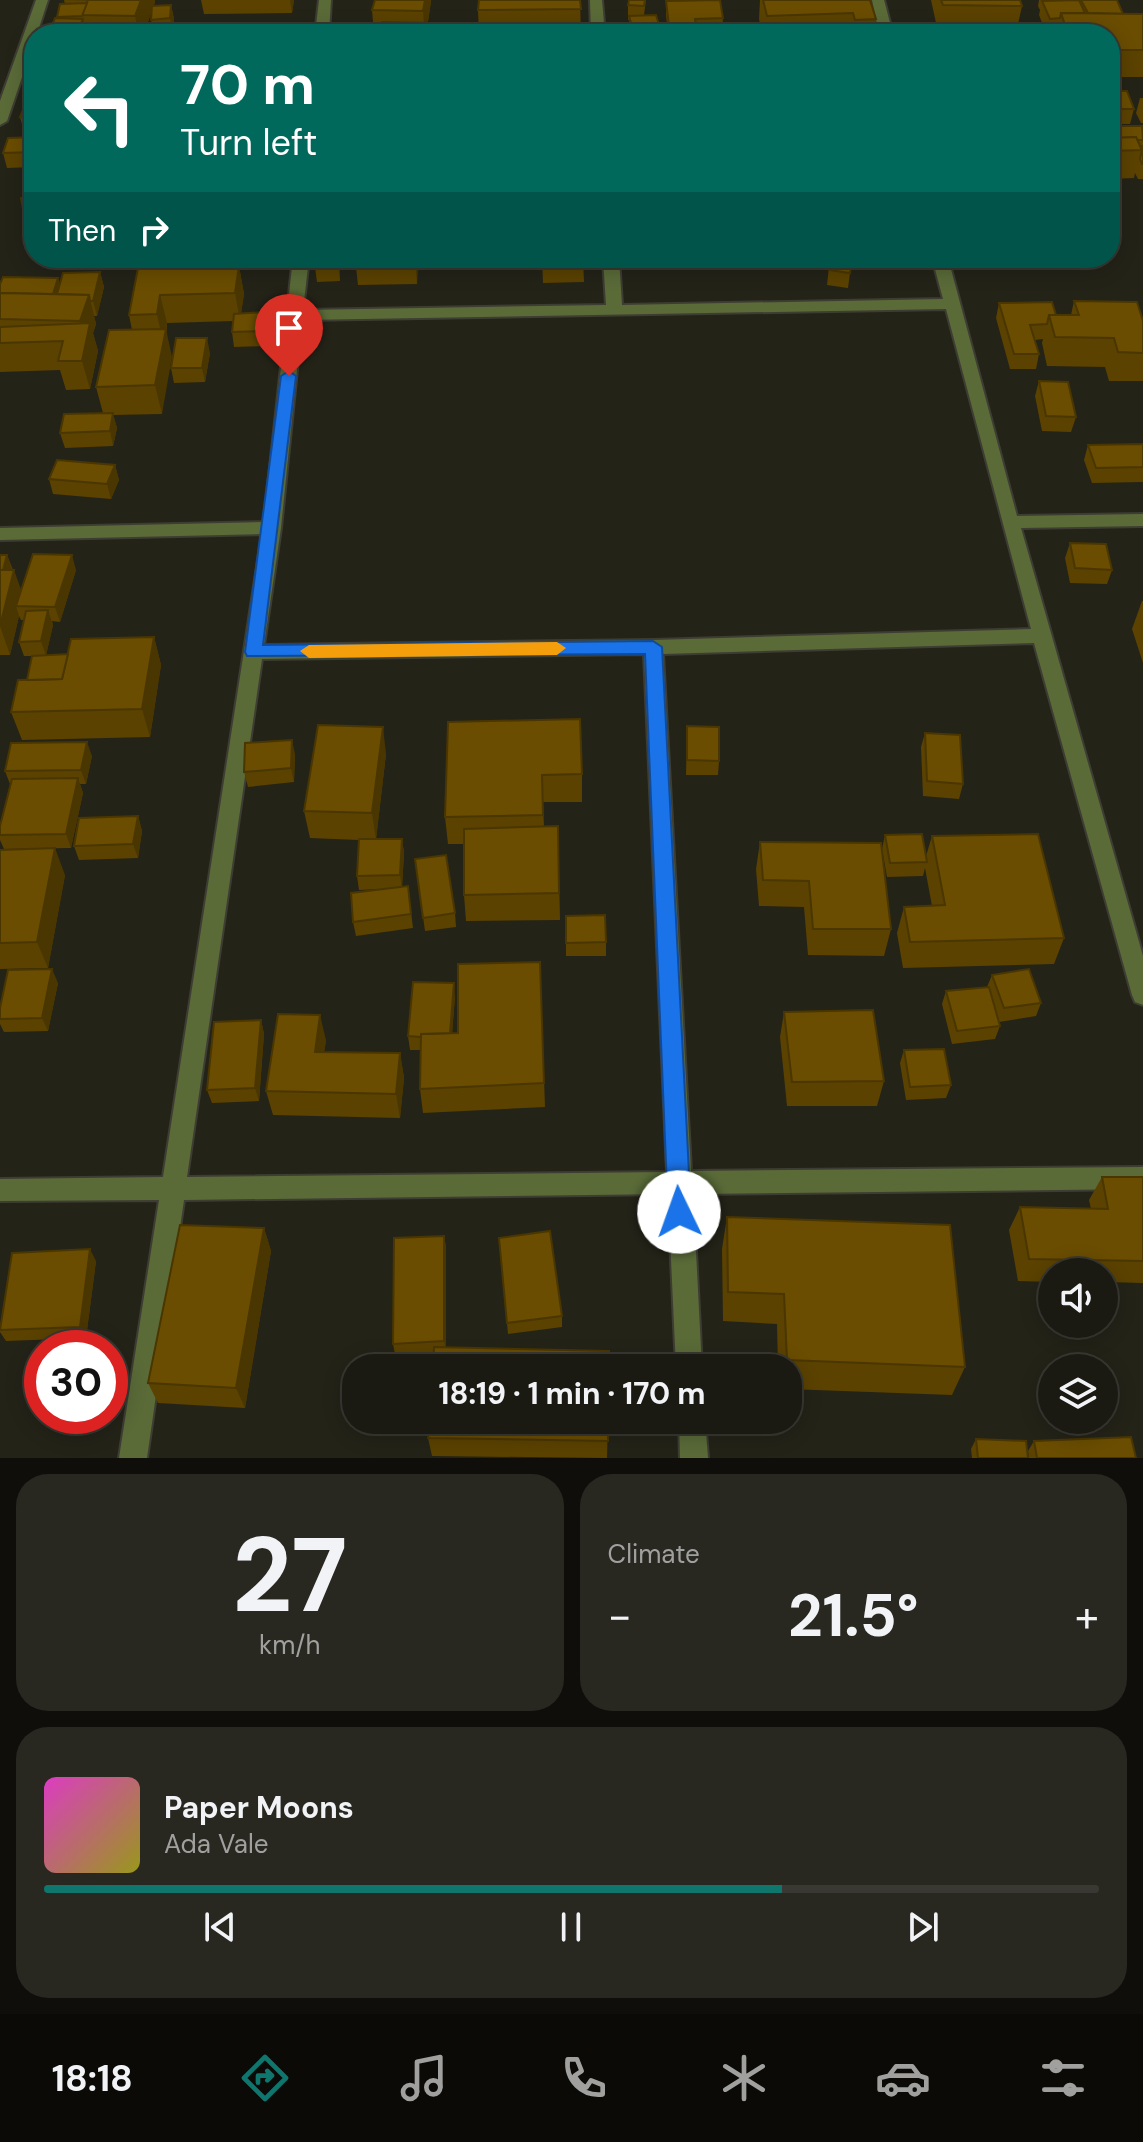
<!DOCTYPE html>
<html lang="en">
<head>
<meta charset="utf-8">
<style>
  :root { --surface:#1b1a12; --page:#282720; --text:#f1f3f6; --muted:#a0a19f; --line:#393832; --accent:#0f766e }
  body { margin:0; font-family:"DM Sans",sans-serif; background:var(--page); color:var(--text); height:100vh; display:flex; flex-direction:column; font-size:30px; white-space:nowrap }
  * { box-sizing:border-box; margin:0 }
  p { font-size:26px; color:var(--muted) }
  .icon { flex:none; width:44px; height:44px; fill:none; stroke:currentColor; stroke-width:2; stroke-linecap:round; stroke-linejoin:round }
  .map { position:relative; height:1458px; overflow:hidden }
  .drawer { display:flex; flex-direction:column; gap:16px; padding:16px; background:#0f0e0a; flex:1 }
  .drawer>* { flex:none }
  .top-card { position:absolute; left:24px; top:24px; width:1096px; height:244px; border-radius:32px; box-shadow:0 4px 20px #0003,0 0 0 2px var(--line); background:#00695c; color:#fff; overflow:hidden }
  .buttons { position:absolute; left:1038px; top:1258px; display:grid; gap:16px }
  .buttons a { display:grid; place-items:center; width:80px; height:80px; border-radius:50%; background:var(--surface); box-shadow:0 4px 20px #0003,0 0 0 2px var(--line); font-size:40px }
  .speed { position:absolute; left:24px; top:1330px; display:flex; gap:16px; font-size:40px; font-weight:700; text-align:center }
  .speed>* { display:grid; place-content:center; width:104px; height:104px; border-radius:50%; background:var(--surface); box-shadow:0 4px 20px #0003,0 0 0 2px var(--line); line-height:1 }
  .speed .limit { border:12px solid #d22; background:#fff; color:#111 }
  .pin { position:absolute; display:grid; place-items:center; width:68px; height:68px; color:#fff; margin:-82px -34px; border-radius:50% 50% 50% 0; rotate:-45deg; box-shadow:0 0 8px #0007 }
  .pin .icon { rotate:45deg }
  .me { position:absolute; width:88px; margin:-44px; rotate:357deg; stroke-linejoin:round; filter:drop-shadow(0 0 6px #0008) }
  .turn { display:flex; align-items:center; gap:28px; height:168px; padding:0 24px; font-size:36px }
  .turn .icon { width:104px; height:104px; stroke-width:2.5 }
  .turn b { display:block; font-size:56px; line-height:68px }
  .then { display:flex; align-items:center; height:76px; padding:0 24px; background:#0003; gap:16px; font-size:30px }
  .big { font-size:60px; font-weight:700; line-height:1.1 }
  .drawer .widget { flex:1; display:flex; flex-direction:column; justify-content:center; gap:12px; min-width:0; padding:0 28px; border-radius:32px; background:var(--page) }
  .drawer .dial { align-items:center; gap:0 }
  .dial b { font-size:104px; line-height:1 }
  .song { display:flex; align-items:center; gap:24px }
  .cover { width:96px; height:96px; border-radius:12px; background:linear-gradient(135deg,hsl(310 70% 55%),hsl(60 70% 35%)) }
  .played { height:8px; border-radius:4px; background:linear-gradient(90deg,var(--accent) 70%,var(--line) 70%) }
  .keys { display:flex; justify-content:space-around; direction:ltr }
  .heat { display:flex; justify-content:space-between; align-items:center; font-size:44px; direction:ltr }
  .drawer .tiles { flex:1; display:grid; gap:16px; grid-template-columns:1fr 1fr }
  .widget:last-child { grid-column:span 2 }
  .trip { position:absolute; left:342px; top:1354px; width:460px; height:80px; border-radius:32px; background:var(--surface); box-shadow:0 4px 20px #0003,0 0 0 2px var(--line); font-weight:700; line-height:80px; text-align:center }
  .menu { display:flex; height:128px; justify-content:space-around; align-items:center; background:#0b0a07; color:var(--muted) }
  .menu .icon { width:56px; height:56px }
  .menu .on { color:var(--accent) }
  .menu b { font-size:36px; color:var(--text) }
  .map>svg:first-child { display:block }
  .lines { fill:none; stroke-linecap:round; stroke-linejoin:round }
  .minor-casing { stroke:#3e3d33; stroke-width:4 }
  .minor { fill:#5a6b38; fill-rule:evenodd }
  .wall { fill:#5b4200 }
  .shaded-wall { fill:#4a3600 }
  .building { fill:#6a4d00; stroke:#4a3600; stroke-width:2 }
  .route { fill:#1a73e8; stroke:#114b97; stroke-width:2 }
  .slow { fill:#f59e0b }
</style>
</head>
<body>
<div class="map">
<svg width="1143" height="1458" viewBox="0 0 1143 1458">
  <rect width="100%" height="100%" fill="#242318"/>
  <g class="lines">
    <g class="minor-casing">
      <g id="minor">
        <path d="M36,0H48L37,34H34V42L7,121L0,125V101Z"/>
        <path d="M319,0H331L329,34H315Z"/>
        <path d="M590,0H602L605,34H591Z"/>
        <path d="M872,0H884L893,34H879Z"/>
        <path d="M293,258H309L303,310L606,305L603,258H619L622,305L943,299L932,258H948L1017,516L1143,514V526L1021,528L1143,956V1005L1135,1002L1132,995L1034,643L663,654L691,1171L1143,1167V1189L693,1194L702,1368H676L668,1194L184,1200L147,1458H119L159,1200L0,1201V1179L163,1177L262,534L0,540V528L264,522ZM946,309L1031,629L653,640L264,645L281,528L302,320ZM644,654L667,1172L187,1177L262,659Z"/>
        <path d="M679,1420H705L708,1458H680Z"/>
      </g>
    </g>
    <use href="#minor" class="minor"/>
  </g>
  <g class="wall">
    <path d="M64,0L155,1L154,6L171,5L174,19L173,32L154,34L151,20V13L144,34H51L50,30L65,4Z"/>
    <path d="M201,0H294L292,13L204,14Z"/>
    <path d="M375,0H431L428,22L430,34H374L372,10Z"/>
    <path d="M580,0L581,34H479L478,10Z"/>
    <path d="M646,0L644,15L662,34H630L629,20H628V5Z"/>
    <path d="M760,0H870L876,19L874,34H762L759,19Z"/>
    <path d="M931,0H1020L1022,6L1016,33L938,32Z"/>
    <path d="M1039,0H1117L1123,14H1143V77H1110V34H1057V32L1046,33L1039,15L1040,10L1038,6Z"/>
    <path d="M666,1L723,18L722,32L698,33V34H668L666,15Z"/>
    <path d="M34,73V131H24L20,117L26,103L25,99Z"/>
    <path d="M1110,91L1134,109L1130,124H1110Z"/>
    <path d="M1140,98H1143V123H1141L1136,113Z"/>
    <path d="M1114,126L1143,127V179H1138L1135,173L1134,178L1110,179V138H1111Z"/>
    <path d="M34,137V167L7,168L3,153Z"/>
    <path d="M315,258H340V281L317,282L315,267Z"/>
    <path d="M355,258H418L417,284L358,285Z"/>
    <path d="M449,258H483L484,263L450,266Z"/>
    <rect x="497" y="258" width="25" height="3"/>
    <path d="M542,258H583L584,282L543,283Z"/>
    <path d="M830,258H852L848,288L827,285Z"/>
    <path d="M239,266L244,294L241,313L267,327L266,346L234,347L232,332L233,321L167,323L162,414L113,415L117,428L113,446L65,448L60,433L103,413L96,387L132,330L129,315L138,268Z"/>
    <path d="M100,272L104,287L97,316H94L96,324L93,333L98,351L90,389L66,390L60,370L0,372V284L58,278L60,284Z"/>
    <path d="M1074,301L1143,321V381H1109L1105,367L1047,366L1042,343L1043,339L1035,340L1039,354L1036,369H1010L996,318L999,303L1056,315H1071Z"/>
    <path d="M210,353L205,382L174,383L171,368Z"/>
    <path d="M1039,381L1076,417L1071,432L1042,431L1035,396Z"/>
    <path d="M1143,444V482L1092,483L1084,460L1088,445Z"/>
    <path d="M115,465L119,480L111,499L53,494L49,479Z"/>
    <path d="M1070,543L1112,570L1107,584L1070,583L1065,558Z"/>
    <path d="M0,555H7L21,590L76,570L60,622L52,621L53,625L46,655L68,654L154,637L161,665L150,737L22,740L11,712L27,680L32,656H24L19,642L24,620H21L19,616L10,655H0Z"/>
    <path d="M1142,601H1143V663L1132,629Z"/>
    <path d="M448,722L582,774V802H543L544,827L558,826L560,920L466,921L464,895V844H448L445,817Z"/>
    <path d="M687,726L719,761L718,775H686Z"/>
    <path d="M925,733L963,784L959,799L923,796L921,747Z"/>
    <path d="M295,754L294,782L248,787L244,772Z"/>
    <path d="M386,754L376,839H402L404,853L402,886H408L413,928L356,936L353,922L380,889L359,890L357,876L359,840L310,838L304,811Z"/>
    <path d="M92,756L86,784H80L83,793L71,848L4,849L0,840V826L10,784L5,771Z"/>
    <path d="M138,816L142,831L138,858L79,860L74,846Z"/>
    <path d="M885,835L926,856L932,836L1064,938L1054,964L903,968L897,933L904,907L932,906L925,868L923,876L887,877L882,849Z"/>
    <path d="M760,842L891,929L884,956L808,955L804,907L759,906L756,869Z"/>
    <path d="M0,850L65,875L48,968L0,969Z"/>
    <path d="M415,859L455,913L456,927L425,931Z"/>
    <path d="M566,916L606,942V956H566Z"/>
    <path d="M540,962L545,1107L423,1113L420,1089L421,1050H410L408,1036L455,996L452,1033H458Z"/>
    <path d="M992,975L1041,1003L1036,1016L999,1022L1000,1026L995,1039L952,1044L942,1004L946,991L987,987Z"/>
    <path d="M58,983L48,1031L4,1032L0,1024V1008Z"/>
    <path d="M784,1012L884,1081L877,1106H787L780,1037Z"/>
    <path d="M261,1020L264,1034L259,1101L212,1103L207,1090Z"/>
    <path d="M326,1040L324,1052L400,1053L404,1078L400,1118L273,1115L266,1091Z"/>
    <path d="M904,1050L951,1085L946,1098L906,1100L900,1063Z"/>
    <path d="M1102,1177H1143V1283L1104,1282V1272H1052V1282L1018,1281L1009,1230L1020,1207L1091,1209L1089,1200Z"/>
    <path d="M727,1217L965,1367L952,1395L788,1389V1368H778L777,1324L723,1321L722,1249Z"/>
    <path d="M264,1228L271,1251L245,1408L158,1403L148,1383Z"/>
    <path d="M444,1236L446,1247V1347L434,1353L395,1354L393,1344Z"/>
    <path d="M499,1238L562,1316V1327L508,1334Z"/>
    <path d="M96,1261L86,1338L6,1341L0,1332V1324Z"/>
    <path d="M608,1420L607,1458L432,1456L428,1438Z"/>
    <path d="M976,1439L1028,1458H972L971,1449Z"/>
    <path d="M1034,1441L1136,1458H1029L1028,1451Z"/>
  </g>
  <g class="shaded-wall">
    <path d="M141,0H155V1L144,34H139L135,16Z"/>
    <path d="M290,0H294L292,13Z"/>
    <path d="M425,0H431V2L426,34H425L423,11Z"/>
    <path d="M171,5L174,19L173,32L170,18Z"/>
    <path d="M83,19L86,34H79L78,30Z"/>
    <path d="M34,212V227L28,228L24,214Z"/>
    <path d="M338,258H340V281L338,266Z"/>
    <path d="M415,258H418L417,284Z"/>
    <path d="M239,266L244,294L240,321L235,293Z"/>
    <path d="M100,272L104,287L97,316L93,301Z"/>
    <path d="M58,278L62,293L51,301Z"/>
    <path d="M89,295L96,324L93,333L98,351L90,389L82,361L86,344L80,321Z"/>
    <path d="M160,295L167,323L163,343L157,314Z"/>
    <path d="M265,312L267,327L266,346L264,331Z"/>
    <path d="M166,329L172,357L162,414L155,385Z"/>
    <path d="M207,338L210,353L205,382L202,368Z"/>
    <path d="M113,413L117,428L113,446L110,431Z"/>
    <path d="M115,465L119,480L111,499L107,484Z"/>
    <path d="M7,555L12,570L0,582Z"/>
    <path d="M72,555L76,570L60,622L55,607Z"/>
    <path d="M14,570L24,598L16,606L19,616L10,655L0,626Z"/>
    <path d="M48,610L53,625L46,656L41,641Z"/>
    <path d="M154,637L161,665L150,737L142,709Z"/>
    <path d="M383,727L386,754L376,840L372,813Z"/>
    <path d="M292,740L295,754L294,782L291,768Z"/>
    <path d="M87,742L92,756L86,784L81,770Z"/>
    <path d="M78,778L83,793L71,848L66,834Z"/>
    <path d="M138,816L142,831L138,858L133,844Z"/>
    <path d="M402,839L404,853L402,889L400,875Z"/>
    <path d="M55,848L65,875L48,968L37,942Z"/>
    <path d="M52,969L58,983L48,1031L42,1018Z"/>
    <path d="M454,983L455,996L451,1051L450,1037Z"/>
    <path d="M320,1015L326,1040L321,1076L315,1052Z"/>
    <path d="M261,1020L264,1034L259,1101L255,1088Z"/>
    <path d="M400,1053L404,1078L400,1118L396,1094Z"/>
    <path d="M264,1228L271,1251L245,1408L236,1388Z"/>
    <path d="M444,1236L446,1247V1352L444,1341Z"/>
    <path d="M90,1249L96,1261L86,1338L80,1327Z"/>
  </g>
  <g class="building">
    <path d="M88,0H141L135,16L82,15Z"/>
    <path d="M375,0H425L423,11L372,10Z"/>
    <path d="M479,0H580L581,9L478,10Z"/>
    <path d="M629,0H645L644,6L628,5Z"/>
    <path d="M720,0L723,18L695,19L698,34H670L666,1Z"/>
    <path d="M763,0H870L876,19L855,20L853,13L767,16Z"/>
    <path d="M941,0H1020L1022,6L943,5Z"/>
    <path d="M1079,0L1085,13H1061L1060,18L1050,19L1042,1Z"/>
    <path d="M1081,0H1117L1123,14L1088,13Z"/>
    <path d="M87,3L82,16L57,17L60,4Z"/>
    <path d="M171,5L170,18L151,20L152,6Z"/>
    <path d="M1061,13L1143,14V50H1110V34H1068Z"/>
    <path d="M656,15L662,34H634L629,16Z"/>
    <path d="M55,18L83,19L78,30H50Z"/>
    <path d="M382,22L429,23L428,34H380Z"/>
    <rect x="502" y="30" width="27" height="4"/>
    <path d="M34,73V99H25Z"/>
    <path d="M1110,91H1127L1134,109H1110Z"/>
    <path d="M26,103H34V117H20Z"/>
    <path d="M1114,126H1142L1143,140H1137L1136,137L1120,138Z"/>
    <path d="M34,137V152L3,153L8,138Z"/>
    <path d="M1136,137L1142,150L1110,151V138Z"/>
    <path d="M1140,146H1143V164H1142L1140,159L1142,150Z"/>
    <path d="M34,196V212L24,214L21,198Z"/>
    <path d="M315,258H338V266L315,267Z"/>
    <path d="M542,258H583L584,267L543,268Z"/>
    <path d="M830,258H852L850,273L829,270Z"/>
    <path d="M239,266L235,293L160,295L157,314L129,315L138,268Z"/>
    <path d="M100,272L93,301H90L89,295L57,294L63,273Z"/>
    <path d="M3,277L58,278L53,294L0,293V284Z"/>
    <path d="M0,293L89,295L80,321L0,319Z"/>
    <path d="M1074,301L1137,302L1143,321V353L1118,352L1114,338L1055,337L1049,315H1079Z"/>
    <path d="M1052,302L1056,315H1049L1047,324L1030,325L1039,354H1014L999,303Z"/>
    <path d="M265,312L264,331L232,332L234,314Z"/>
    <path d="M90,323L82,361H58L63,341L0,343V327Z"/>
    <path d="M166,329L155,385L96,387L109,330Z"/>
    <path d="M176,338H207L202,368H171Z"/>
    <path d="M1039,381L1068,382L1076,417L1046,416Z"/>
    <path d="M113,413L110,431L60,433L64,414Z"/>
    <path d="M1143,444V467L1096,468L1088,445Z"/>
    <path d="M57,460L115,465L107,484L49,479Z"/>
    <path d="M1070,543L1106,544L1112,570L1075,568Z"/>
    <path d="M33,554L72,555L55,607L16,606Z"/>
    <path d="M0,555H7L3,570H0Z"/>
    <path d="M0,570H14L0,626Z"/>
    <path d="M48,610L41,641L19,642L26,611Z"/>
    <path d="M154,637L142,709L11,712L18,680L62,679L71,639Z"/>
    <path d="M68,654L62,679L27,680L32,656Z"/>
    <path d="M580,719L582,774L542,775L543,815L445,817L448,722Z"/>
    <path d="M318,725L383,727L372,813L304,811Z"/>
    <path d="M687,726L719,727V761L687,760Z"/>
    <path d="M925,733L960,735L963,784L927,781Z"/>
    <path d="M292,740L291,768L244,772L245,743Z"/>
    <path d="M87,742L81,770L5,771L11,743Z"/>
    <path d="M78,778L66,834L0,835V826L12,779Z"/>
    <path d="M138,816L133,844L74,846L79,818Z"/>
    <path d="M558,826L559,893L464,895V829Z"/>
    <path d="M922,834L927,862L890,863L885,835Z"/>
    <path d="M1038,834L1064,938L910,942L904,907L945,905L932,836Z"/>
    <path d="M359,839H402L400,875L357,876Z"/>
    <path d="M760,842L881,843L891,929H813L809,881L763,880Z"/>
    <path d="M55,848L37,942L0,943V850Z"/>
    <path d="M446,855L455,913L423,918L415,859Z"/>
    <path d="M408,886L411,914L353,922L351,893Z"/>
    <path d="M605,915L606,942L566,943V916Z"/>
    <path d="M540,962L544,1083L420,1089L421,1034L458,1033V964Z"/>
    <path d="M52,969L42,1018L0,1019V1008L8,970Z"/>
    <path d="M1029,969L1041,1003L1004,1008L992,975Z"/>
    <path d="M413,982L454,983L450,1033L421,1034V1037L408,1036Z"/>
    <path d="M989,987L1000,1026L957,1031L946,991Z"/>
    <path d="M873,1010L884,1081L792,1082L784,1012Z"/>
    <path d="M278,1014L320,1015L315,1052L400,1053L396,1094L266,1091Z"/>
    <path d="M261,1020L255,1088L207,1090L214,1022Z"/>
    <path d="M944,1049L951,1085L910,1087L904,1050Z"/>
    <path d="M1102,1177H1143V1261L1029,1259L1020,1207L1108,1209Z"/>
    <path d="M727,1217L950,1225L965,1367L787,1360L784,1294L728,1292Z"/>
    <path d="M180,1225L264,1228L236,1388L148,1383Z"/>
    <path d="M550,1231L562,1316L507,1323L499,1238Z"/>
    <path d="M444,1236V1341L393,1344L394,1238Z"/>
    <path d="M90,1249L80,1327L0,1330L12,1253Z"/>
    <path d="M434,1347L609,1351V1368H433Z"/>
    <path d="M430,1420H608V1441L428,1438Z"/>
    <path d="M1131,1437L1136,1458H1037L1034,1441Z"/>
    <path d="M976,1439L1026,1441L1028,1458H978Z"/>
  </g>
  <path class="route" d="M289,371L296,376L263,645L653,641L662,647L691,1212L687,1220L679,1223L671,1220L668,1212L645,654L247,656L245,652L281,376Z"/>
  <path class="slow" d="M557,642L566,648L557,655L309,658L300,651L309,645Z"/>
</svg>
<div class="buttons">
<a><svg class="icon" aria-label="sound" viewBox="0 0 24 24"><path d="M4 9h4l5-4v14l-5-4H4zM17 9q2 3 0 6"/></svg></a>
<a><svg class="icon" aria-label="layers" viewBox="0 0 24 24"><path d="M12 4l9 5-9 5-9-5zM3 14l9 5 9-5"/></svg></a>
</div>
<div class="speed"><div class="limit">30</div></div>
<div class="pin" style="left:289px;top:376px;background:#d93025"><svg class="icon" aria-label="arrive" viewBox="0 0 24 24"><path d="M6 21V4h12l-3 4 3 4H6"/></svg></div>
<svg class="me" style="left:679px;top:1212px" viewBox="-20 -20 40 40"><circle r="19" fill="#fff"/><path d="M0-13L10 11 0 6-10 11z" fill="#1a73e8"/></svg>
<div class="trip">18:19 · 1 min · 170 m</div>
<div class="top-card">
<div class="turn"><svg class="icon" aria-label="left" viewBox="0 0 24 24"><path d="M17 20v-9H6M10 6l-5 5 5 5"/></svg><div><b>70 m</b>Turn left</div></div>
<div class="then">Then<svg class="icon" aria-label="right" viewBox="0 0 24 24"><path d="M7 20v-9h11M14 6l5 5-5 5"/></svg></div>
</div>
</div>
<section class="drawer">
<div class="tiles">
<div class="widget dial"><b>27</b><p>km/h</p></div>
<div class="widget"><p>Climate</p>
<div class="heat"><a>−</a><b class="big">21.5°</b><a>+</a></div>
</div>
<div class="widget">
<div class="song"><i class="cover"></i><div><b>Paper Moons</b><p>Ada Vale</p></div></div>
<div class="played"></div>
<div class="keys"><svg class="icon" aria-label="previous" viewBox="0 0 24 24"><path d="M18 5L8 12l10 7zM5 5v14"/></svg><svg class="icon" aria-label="pause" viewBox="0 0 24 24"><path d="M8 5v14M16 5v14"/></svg><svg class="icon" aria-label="next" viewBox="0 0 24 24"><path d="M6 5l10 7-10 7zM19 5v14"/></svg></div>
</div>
</div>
</section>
<nav class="menu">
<b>18:18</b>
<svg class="icon on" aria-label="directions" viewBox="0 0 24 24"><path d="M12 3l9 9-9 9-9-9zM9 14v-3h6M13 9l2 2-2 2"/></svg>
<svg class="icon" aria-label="music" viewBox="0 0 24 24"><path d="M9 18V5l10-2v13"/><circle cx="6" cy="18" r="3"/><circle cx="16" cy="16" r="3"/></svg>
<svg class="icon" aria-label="phone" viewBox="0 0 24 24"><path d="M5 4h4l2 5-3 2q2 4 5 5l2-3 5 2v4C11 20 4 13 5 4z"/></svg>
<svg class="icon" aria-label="climate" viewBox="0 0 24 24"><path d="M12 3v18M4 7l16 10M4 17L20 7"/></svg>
<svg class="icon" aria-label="car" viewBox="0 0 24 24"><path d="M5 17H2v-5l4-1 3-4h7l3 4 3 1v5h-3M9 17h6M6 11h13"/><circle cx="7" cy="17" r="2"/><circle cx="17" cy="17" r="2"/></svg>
<svg class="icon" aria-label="filters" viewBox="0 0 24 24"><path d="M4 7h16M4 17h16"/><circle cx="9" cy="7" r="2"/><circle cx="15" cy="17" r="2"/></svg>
</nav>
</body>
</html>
